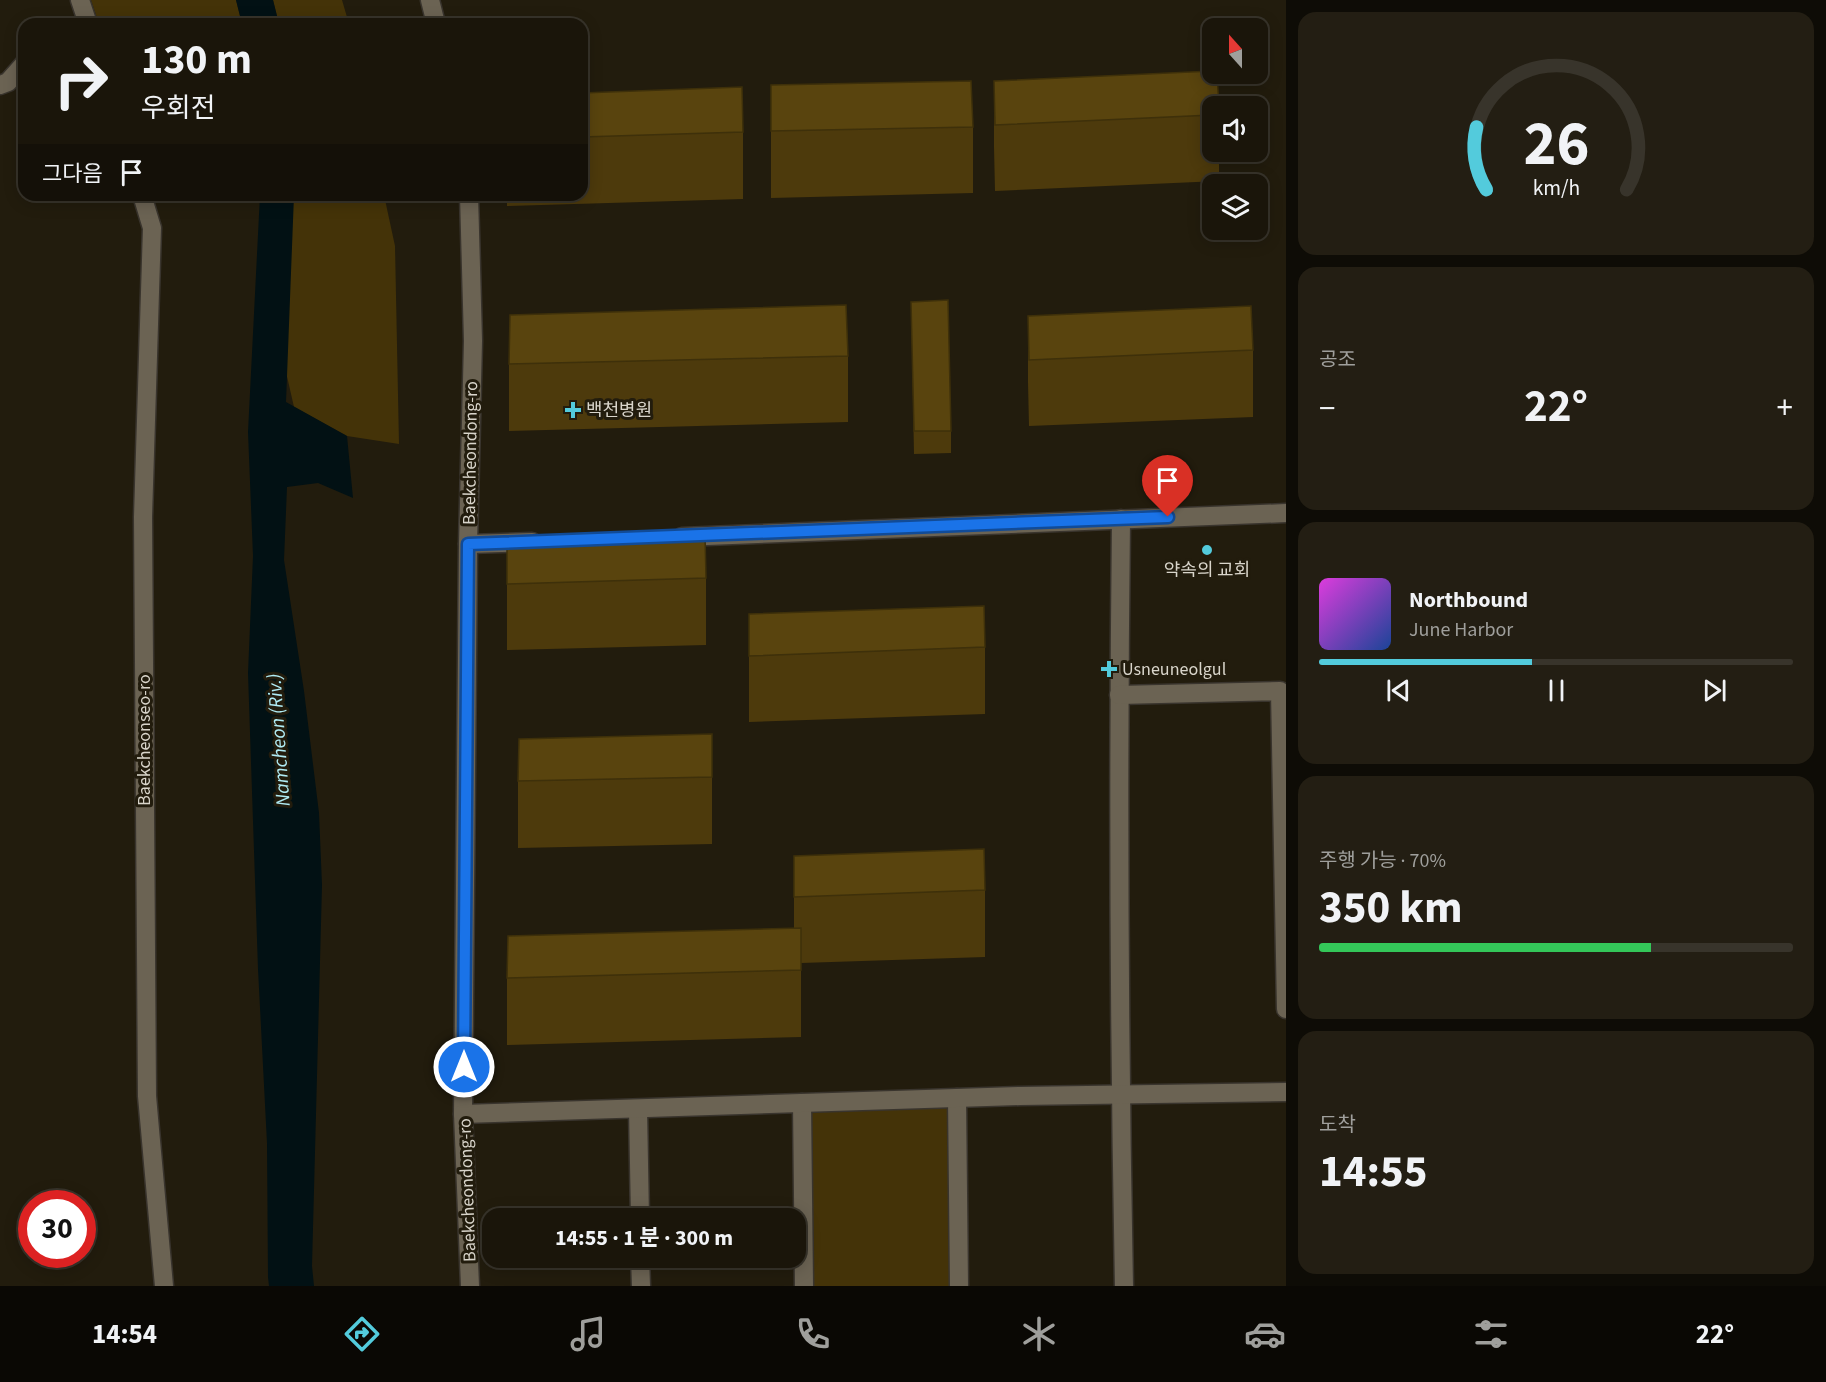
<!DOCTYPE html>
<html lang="ko">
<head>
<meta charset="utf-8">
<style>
  :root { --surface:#1a150a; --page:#231e13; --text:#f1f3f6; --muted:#9f9f9c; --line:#38342b; --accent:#53cbdc }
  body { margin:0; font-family:"Source Sans 3","Noto Sans KR",sans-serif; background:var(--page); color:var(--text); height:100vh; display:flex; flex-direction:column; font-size:22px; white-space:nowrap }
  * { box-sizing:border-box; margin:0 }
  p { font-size:20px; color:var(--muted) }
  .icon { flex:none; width:33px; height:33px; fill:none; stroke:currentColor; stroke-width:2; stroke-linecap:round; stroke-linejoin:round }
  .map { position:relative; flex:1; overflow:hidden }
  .panel { display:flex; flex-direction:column; gap:12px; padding:12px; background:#0e0c06; width:540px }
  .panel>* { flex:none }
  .hud { position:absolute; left:18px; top:18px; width:570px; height:183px; border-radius:18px; box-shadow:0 3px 15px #0003,0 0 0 2px var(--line); background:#1a150a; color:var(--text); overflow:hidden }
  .needle { width:39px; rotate:339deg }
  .fabs { position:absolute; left:1202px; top:18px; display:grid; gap:12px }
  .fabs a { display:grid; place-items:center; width:66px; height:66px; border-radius:12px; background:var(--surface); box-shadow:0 3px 15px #0003,0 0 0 2px var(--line); font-size:30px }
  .speed { position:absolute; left:18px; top:1190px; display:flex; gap:12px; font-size:30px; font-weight:700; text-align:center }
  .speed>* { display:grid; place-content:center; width:78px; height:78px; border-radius:50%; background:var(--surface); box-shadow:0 3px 15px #0003,0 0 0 2px var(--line); line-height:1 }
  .speed .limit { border:9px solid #d22; background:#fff; color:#111 }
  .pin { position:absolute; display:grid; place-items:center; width:51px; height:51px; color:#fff; margin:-62px -26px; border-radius:50% 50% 50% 0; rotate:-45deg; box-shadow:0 0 6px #0007 }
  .pin .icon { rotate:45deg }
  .me { position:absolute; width:66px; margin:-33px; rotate:0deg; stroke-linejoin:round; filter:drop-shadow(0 0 4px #0008) }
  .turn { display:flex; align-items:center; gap:21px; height:126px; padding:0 24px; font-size:27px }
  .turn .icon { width:78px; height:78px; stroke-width:2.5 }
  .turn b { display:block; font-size:42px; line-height:51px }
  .then { display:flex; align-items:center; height:57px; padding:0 24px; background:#0003; gap:12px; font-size:22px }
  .big { font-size:45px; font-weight:700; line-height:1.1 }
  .panel .tile { flex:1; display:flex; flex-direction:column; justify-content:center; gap:9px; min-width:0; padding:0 21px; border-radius:18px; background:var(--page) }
  .panel .dial { align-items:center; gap:0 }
  .dial svg { height:156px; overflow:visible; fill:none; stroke:var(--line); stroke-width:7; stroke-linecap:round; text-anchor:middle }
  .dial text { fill:var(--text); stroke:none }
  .song { display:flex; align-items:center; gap:18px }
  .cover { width:72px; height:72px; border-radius:9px; background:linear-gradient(135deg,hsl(300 70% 55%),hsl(220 70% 35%)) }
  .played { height:6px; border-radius:3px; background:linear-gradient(90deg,var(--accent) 45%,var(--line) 45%) }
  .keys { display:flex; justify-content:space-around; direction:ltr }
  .heat { display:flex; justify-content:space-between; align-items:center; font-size:33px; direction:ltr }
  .charge { height:9px; border-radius:4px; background:linear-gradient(90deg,#34c759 70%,var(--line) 0) }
  .trip { position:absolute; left:482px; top:1208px; width:324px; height:60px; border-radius:18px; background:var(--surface); box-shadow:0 3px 15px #0003,0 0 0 2px var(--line); font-weight:700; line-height:60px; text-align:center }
  .tab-bar { display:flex; height:96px; justify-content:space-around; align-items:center; background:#0a0804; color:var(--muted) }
  .tab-bar .icon { width:42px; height:42px }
  .tab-bar .current { color:var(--accent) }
  .tab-bar b { font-size:27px; color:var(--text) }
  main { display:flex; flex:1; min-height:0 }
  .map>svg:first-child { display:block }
  .green { fill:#443308 }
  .water { fill:#021114 }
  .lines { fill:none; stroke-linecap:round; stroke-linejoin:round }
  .minor-casing { stroke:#39342d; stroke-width:21 }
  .minor { stroke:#6b6353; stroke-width:18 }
  .wall { fill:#4d3a0c }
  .building { fill:#59440e; stroke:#3e300a; stroke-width:1.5 }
  .route-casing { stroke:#114b97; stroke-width:15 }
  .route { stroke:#1a73e8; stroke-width:10 }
  .poi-dot { fill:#53cbdc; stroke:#221c0d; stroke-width:2 }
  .labels { text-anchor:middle; stroke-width:6; stroke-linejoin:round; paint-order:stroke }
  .poi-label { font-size:18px; fill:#d9d5cb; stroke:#221c0d; text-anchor:start }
  .street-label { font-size:18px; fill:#d9d5cb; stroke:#221c0d }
  .water-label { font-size:20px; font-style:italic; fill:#b0ecf5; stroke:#221c0d }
</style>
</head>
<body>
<main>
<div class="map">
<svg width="1286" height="1286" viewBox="0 0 1286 1286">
  <rect width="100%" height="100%" fill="#221c0d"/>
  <g class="green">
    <path d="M91,0H236L242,24H102L98,21Z"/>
    <path d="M273,0H342L349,24H279Z"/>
    <path d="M292,195H384L395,246L399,444L347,436L294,407L286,372Z"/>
    <path d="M957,1098L959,1286H804L802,1103Z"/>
  </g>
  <g class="water">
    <path d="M236,0H273L279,24H242Z"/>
    <path d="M260,195H294L286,402L347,436L353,498L318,483L287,487L284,560L304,691L319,813L322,885L312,1266L314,1286H269L268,1277L267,1143L258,969L248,673L253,556L248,432Z"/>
  </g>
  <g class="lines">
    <g class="minor-casing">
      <g id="minor">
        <path d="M80,0L88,24"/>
        <path d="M430,0L436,24"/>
        <path d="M0,85L8,82L24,64"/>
        <path d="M142,195L152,228L143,517L147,1096L164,1286"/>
        <path d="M469,195L473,341L468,544L463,1114L470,1286"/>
        <path d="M1121,519C1118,775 1119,1030 1124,1286"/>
        <path d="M682,537L1286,513"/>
        <path d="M468,544L532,542"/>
        <path d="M1119,695L1280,691L1286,1009"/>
        <path d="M957,1098L959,1286"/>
        <path d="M802,1103L804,1286"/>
        <path d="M638,1109L640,1218"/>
        <path d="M463,1114L1020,1096L1286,1092"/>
        <path d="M640,1257L641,1286"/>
      </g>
    </g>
    <use href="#minor" class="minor"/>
  </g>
  <g class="wall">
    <path d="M994,81L1212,106V152H1219V181L995,191L994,147Z"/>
    <path d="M771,85L973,127V193L771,198Z"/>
    <path d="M582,93L743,132V199L507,206V195H582Z"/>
    <path d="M911,302L951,431V453L914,454Z"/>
    <path d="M1028,316L1253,350V417L1029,426L1028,382Z"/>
    <path d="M848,356V422L509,431V364Z"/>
    <path d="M507,540L706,578V645L507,650Z"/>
    <path d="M985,647V714L749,722V656Z"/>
    <path d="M712,777V844L518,848V781Z"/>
    <path d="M794,856L985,890V957L801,963V1037L507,1045V978L794,928Z"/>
  </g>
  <g class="building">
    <path d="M1212,71V74H1217L1219,106H1212V115L995,125L994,81Z"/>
    <path d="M971,81L973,127L771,131V85Z"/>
    <path d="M742,87L743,132L582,137V93Z"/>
    <path d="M948,300L951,431H914L911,302Z"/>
    <path d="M846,305L848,356L509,364L510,315Z"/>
    <path d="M1251,306L1253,350L1029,360L1028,316Z"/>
    <path d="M705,535L706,578L507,584V540Z"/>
    <path d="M984,606L985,647L749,656V614Z"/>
    <path d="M712,734V777L518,781L519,739Z"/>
    <path d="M984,849L985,890L794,897V856Z"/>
    <path d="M801,928V970L507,978L508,936Z"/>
  </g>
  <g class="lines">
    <g class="route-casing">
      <path id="route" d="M464,1067L468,544L1168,517"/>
    </g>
    <use href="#route" class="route"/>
  </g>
  <g class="poi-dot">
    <path d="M570 401h6v6h6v6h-6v6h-6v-6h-6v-6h6z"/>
    <circle cx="1207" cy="550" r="6"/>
    <path d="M1106 660h6v6h6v6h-6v6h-6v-6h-6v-6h6z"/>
  </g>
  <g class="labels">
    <g class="poi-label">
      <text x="586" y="416">백천병원</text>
      <text x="1207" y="576" text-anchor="middle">약속의 교회</text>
      <text x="1122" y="675">Usneuneolgul</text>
    </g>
    <g class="street-label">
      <text transform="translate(470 453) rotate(-89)" y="6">Baekcheondong-ro</text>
      <text transform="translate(144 740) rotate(-90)" y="6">Baekcheonseo-ro</text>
      <text transform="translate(467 1190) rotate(-92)" y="6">Baekcheondong-ro</text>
    </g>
    <g class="water-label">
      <text transform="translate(278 740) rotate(-94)" y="7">Namcheon (Riv.)</text>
    </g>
  </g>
</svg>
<div class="fabs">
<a><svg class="needle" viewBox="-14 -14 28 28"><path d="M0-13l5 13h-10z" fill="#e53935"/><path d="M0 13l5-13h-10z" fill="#9f9f9c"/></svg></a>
<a><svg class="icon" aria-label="sound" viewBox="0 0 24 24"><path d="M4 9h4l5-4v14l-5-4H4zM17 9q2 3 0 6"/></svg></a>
<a><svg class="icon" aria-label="layers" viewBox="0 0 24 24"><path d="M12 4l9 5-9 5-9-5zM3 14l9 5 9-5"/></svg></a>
</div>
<div class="speed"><div class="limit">30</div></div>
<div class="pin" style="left:1168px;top:517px;background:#d93025"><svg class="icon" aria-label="arrive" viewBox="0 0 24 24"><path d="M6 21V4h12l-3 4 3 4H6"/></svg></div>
<svg class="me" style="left:464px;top:1067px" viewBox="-20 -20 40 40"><circle r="17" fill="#1a73e8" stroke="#fff" stroke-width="3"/><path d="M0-11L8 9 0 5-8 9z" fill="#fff"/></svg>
<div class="trip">14:55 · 1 분 · 300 m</div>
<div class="hud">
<div class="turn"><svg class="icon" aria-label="right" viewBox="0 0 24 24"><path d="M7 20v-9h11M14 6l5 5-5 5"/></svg><div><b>130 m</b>우회전</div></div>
<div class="then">그다음<svg class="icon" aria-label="arrive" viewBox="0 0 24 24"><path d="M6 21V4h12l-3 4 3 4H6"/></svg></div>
</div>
</div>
<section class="panel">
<div class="tile dial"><svg viewBox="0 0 100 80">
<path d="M14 69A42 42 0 1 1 86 69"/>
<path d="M14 69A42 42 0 0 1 9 37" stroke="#53cbdc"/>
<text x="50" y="56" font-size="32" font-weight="700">26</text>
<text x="50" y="72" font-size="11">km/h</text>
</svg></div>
<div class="tile"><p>공조</p>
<div class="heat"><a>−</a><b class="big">22°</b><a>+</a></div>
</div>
<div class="tile">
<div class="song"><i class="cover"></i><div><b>Northbound</b><p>June Harbor</p></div></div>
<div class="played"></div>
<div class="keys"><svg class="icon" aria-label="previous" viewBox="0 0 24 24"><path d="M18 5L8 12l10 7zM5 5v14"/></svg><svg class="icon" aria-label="pause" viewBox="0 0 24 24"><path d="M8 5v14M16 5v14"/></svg><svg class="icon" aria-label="next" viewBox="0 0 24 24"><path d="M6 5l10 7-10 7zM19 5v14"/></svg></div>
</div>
<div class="tile"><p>주행 가능 · 70%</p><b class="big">350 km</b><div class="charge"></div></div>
<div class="tile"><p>도착</p><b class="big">14:55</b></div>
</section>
</main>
<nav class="tab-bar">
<b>14:54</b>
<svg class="icon current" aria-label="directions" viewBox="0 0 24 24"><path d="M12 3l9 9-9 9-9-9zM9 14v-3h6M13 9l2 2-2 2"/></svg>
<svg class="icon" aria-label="music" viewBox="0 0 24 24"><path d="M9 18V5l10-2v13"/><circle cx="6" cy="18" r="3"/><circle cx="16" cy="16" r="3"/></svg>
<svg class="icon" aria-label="phone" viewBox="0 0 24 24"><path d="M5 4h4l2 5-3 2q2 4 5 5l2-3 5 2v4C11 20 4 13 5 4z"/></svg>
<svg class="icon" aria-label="climate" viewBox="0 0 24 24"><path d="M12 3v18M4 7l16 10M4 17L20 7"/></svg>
<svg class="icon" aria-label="car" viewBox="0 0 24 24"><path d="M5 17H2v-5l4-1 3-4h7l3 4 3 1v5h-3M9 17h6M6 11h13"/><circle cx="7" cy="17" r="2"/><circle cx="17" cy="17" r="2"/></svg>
<svg class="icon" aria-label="filters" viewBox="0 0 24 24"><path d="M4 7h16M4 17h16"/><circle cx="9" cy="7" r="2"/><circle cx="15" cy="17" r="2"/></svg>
<b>22°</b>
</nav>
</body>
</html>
